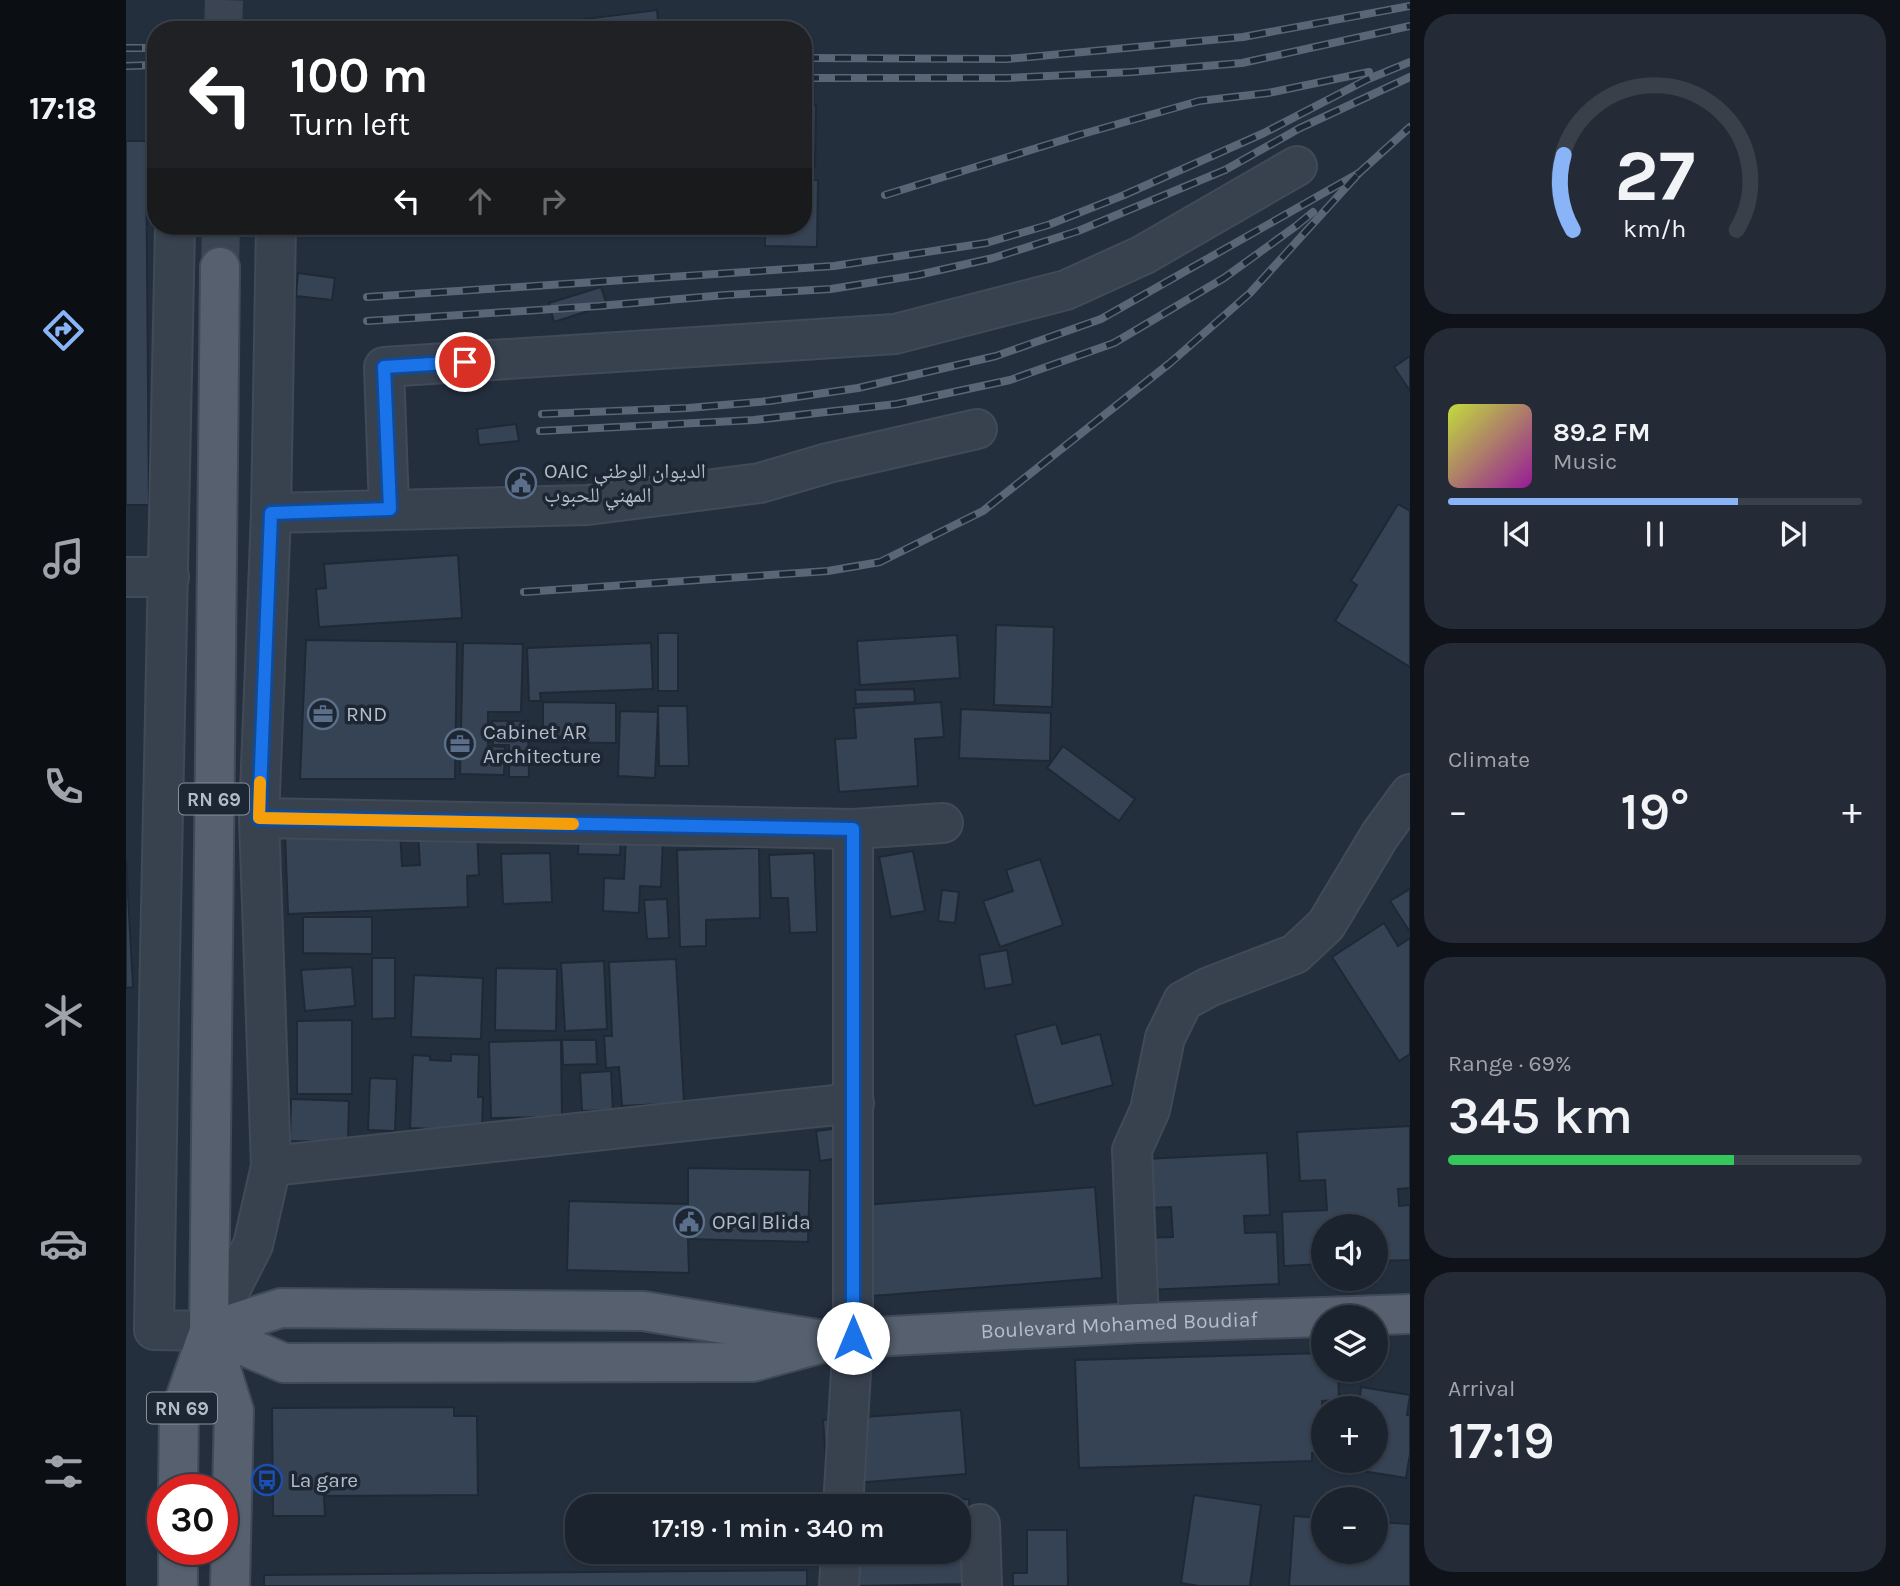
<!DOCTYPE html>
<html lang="en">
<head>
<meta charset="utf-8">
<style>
  :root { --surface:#1b232e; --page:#242b36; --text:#f1f3f6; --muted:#a0a4aa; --line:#39404a; --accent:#8ab4f8 }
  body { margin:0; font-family:Karla,"Noto Naskh Arabic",sans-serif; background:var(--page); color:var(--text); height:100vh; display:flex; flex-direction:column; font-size:26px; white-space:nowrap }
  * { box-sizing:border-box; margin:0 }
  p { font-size:23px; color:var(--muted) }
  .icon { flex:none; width:38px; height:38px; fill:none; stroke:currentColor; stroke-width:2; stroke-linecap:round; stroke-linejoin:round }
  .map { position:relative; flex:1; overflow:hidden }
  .details { display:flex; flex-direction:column; gap:14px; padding:14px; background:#0f1319; width:490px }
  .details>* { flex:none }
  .top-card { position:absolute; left:21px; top:21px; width:665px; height:214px; border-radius:28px; box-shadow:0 2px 5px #0004,0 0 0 2px var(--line); background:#202124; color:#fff; overflow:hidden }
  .tools { position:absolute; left:1185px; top:1214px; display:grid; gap:14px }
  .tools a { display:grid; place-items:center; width:77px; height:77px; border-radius:50%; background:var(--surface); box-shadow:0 2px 5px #0004,0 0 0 2px var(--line); font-size:35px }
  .speed { position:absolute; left:21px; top:1474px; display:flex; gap:14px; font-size:35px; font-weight:700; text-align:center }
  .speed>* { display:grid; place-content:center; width:91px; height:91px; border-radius:50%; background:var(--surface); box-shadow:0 2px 5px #0004,0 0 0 2px var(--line); line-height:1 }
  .speed .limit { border:10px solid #d22; background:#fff; color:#111 }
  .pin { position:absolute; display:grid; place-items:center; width:60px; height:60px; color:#fff; margin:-30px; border:4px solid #fff; border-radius:50%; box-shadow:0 2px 7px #0007 }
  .me { position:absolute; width:77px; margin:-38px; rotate:0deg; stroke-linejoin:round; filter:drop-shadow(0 0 5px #0008) }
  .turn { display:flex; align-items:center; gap:24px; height:147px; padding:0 28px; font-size:32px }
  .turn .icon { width:91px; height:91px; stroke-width:2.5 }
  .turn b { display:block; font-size:49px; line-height:60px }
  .lanes { display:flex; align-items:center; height:66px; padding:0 28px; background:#0003; justify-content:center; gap:35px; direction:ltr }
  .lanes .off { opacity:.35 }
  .big { font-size:52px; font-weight:600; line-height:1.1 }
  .details .card { flex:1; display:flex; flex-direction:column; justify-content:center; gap:10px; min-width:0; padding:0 24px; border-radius:28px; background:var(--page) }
  .details .dial { align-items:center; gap:0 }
  .dial svg { height:182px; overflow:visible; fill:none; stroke:var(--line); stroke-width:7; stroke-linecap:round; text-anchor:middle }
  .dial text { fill:var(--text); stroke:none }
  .song { display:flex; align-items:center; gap:21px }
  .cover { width:84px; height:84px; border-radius:10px; background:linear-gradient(135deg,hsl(70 70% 55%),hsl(300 70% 35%)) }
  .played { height:7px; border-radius:4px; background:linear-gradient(90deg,var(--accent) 70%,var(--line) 70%) }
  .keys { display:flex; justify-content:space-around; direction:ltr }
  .heat { display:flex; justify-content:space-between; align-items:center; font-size:38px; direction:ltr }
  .charge { height:10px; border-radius:5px; background:linear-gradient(90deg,#34c759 69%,var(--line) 0) }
  .trip { position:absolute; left:439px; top:1494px; width:406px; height:70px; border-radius:28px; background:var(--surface); box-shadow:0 2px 5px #0004,0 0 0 2px var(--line); font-weight:600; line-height:70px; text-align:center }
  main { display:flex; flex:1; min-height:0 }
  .menu { display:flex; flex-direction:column; width:126px; justify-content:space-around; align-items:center; background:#0b0e12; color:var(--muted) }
  .menu .icon { width:49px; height:49px }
  .menu .on { color:var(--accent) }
  .menu b { font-size:32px; color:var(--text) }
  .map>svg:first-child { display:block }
  .building { fill:#364354; stroke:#1f2835; stroke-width:2 }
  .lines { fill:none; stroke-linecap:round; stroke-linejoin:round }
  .major-tunnel { stroke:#3a4453; stroke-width:38; stroke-dasharray:38 19; stroke-linecap:butt }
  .minor-casing { stroke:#414a57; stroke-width:42 }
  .major-casing { stroke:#414a57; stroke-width:42 }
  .path { stroke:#3f5557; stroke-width:4.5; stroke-dasharray:5 5; stroke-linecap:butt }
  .minor { stroke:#38414e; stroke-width:38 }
  .major { stroke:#56606e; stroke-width:38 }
  .rail-casing { stroke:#5a6575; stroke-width:8 }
  .rail { stroke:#1d2633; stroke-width:5; stroke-dasharray:16; stroke-linecap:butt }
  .route-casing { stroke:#114b97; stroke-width:18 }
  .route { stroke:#1a73e8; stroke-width:12 }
  .slow { stroke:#f59e0b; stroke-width:12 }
  .labels { text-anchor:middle; stroke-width:7; stroke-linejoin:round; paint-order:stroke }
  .shield { fill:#1d2633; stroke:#878f9c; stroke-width:2 }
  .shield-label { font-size:19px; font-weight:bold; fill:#b4bcc9 }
  .poi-label { font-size:21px; fill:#b4bcc9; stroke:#1d2633; text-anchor:start }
  .street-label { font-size:21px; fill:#b4bcc9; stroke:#1d2633 }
</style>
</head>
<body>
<main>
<nav class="menu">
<b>17:18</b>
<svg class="icon on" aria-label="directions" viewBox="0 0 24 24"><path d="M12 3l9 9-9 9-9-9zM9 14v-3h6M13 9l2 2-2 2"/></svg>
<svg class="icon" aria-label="music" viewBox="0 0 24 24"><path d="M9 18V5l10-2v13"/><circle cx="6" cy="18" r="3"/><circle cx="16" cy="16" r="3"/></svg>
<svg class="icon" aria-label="phone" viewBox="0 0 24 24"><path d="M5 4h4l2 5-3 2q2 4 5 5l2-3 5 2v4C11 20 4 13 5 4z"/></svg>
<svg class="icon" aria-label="climate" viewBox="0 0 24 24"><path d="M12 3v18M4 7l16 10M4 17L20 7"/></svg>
<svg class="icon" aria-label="car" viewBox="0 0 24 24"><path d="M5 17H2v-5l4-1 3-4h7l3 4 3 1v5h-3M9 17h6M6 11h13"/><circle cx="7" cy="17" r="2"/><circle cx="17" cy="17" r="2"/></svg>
<svg class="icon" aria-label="filters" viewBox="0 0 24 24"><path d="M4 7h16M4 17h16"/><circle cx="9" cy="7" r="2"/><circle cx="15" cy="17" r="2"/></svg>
</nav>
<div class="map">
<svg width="1284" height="1586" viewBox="0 0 1284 1586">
  <rect width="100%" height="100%" fill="#242f3e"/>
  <g class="building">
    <path d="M531,10L533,30H452L451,20Z"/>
    <path d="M677,105H690L689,166H677Z"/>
    <path d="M0,141H20L23,505H0Z"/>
    <path d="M677,180H692L691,247L639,246V226H677Z"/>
    <path d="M172,273L209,278L206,300L170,296Z"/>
    <path d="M475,287L481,305L428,322L423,303Z"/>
    <path d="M1284,356V391L1268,367Z"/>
    <path d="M390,424L393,441L353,445L351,429Z"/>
    <path d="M1272,504L1284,511V667L1209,621L1231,585L1225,581Z"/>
    <path d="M332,555L336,618L193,627L190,589L200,588L198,564Z"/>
    <path d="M870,625L928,627L926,707L868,705Z"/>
    <rect x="532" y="633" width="20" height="58"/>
    <path d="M831,635L834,678L734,685L731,641Z"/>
    <path d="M180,640L331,642L329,779H174Z"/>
    <path d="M337,643L397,644L395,712H362V746L379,747L378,775L334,774Z"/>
    <path d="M525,643L527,689L414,693L415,701H403L401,648Z"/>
    <path d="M788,689L789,702L730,704L729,690Z"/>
    <path d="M417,702L490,703V743L417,742Z"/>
    <path d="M815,702L818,737L789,739L792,786L713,792L709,739L730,738L728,708Z"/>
    <path d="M532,706H561L563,766H533Z"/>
    <path d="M835,709L925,713L924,761L833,758Z"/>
    <path d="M494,711L532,712L529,778L492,776Z"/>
    <path d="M366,721H402L403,777H383V745H367Z"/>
    <path d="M937,746L1009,799L993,821L921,768Z"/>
    <path d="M274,829L276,866L294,865L292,833L351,830L353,875L341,876L342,907L162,914L159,834Z"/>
    <path d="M453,834L495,835L494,855L452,854Z"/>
    <path d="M500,836L537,837L535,887L514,886L513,913L477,911L478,878L498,879Z"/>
    <path d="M633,848L634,918L580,920V946L554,947L551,850Z"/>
    <path d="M787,851L799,911L765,917L753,857Z"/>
    <path d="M424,853L426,902L377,904L375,854Z"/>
    <path d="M688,853L691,932L664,933L662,898H645L643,855Z"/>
    <path d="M0,858L7,987L0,988Z"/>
    <path d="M914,859L937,925L874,947L857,901L887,891L880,870Z"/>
    <path d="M1284,889V932L1264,901Z"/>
    <path d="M816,890L833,892L829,923L812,921Z"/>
    <path d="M541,899L543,938L521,939L518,900Z"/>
    <path d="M177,917H246V954L177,953Z"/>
    <path d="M1258,923L1272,946L1284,938V1054L1273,1061L1206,957Z"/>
    <path d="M881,950L887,984L859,989L853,955Z"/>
    <path d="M246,958H269V1018L246,1019Z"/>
    <path d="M550,959L558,1103L496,1106L493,1067L480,1068L478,1036H486L483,962Z"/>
    <path d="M478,961L481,1029L439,1031L435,963Z"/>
    <path d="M226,967L229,1006L179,1011L175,970Z"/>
    <path d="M370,968L431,969L430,1031L369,1030Z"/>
    <path d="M288,975L357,978L355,1039L285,1037Z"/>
    <path d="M226,1020V1094H171V1021Z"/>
    <path d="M930,1024L936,1044L974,1034L987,1085L908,1106L889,1035Z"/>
    <path d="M435,1040L436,1117L365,1118L363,1042Z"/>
    <path d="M436,1040H470L471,1064L437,1065Z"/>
    <path d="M325,1054L353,1055L352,1097H357L356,1131L284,1128L287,1055L304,1056V1060L325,1061Z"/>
    <path d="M485,1071L487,1110L456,1111L454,1073Z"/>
    <path d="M244,1078L271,1079L269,1131L242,1130Z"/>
    <path d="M165,1099L223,1101L222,1142L164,1141Z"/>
    <path d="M1284,1126V1188L1272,1189L1273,1206L1284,1205V1260L1250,1261V1227H1197V1264L1158,1266L1156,1212L1201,1210L1199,1180L1174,1181L1171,1132Z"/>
    <path d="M715,1128L720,1157L694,1161L690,1131Z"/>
    <path d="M1141,1153L1144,1215L1118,1216L1119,1233L1151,1232L1153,1284L1021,1290L1019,1238L1047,1237L1045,1207L1020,1208L1017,1159Z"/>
    <path d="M562,1168L684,1170L682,1242L562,1239L563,1273L441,1270L443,1201L562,1204Z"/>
    <path d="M969,1187L976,1278L746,1296L738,1205Z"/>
    <path d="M1197,1353V1370H1212L1213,1400L1196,1401L1197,1453H1186V1461L953,1468L949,1360Z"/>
    <path d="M1235,1387L1284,1395L1281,1415H1284V1454L1280,1478L1199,1465L1200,1461H1250V1409H1207L1208,1402L1233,1406Z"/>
    <path d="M328,1407V1416H351L352,1495L198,1496L199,1516H147L146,1408Z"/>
    <path d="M835,1410L840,1474L716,1484L714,1460L700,1461L697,1420Z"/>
    <path d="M1068,1495L1135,1505L1124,1586H1073L1055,1583Z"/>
    <path d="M843,1499L844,1519L833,1520V1507H770V1502Z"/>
    <path d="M1168,1516L1197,1518V1552H1250V1522L1284,1524V1586H1163Z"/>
    <path d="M833,1522H843L844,1584L729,1586L728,1552H833Z"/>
    <path d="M901,1530H941L942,1586H887V1573H901Z"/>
    <path d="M681,1570V1586H138V1575Z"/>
  </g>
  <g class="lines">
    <g class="major-tunnel">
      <path d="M97,30L98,0"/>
      <path d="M94,267L95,226"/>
    </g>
    <g class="minor-casing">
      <g id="minor">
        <path d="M49,226L33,1007L28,1330L83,1331L127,1245L145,1166L133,818L145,513L150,226"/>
        <path d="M263,508L258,367L769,334L940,290L1017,255L1171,166"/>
        <path d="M145,513L462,505L634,483L702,463L851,429"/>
        <path d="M0,577H43"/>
        <path d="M133,818L727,829L817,823"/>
        <path d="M145,1166L728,1103"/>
        <path d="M1013,1323L1006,1150L1024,1110L1039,1038L1057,1001L1083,987L1169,954L1200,925L1254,835L1284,794"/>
        <path d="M717,1507L727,1338V829"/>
        <path d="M854,1524L856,1586"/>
        <path d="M713,1586L715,1552"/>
      </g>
    </g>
    <g class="major-casing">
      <g id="major">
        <path d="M94,267L83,1331L108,1411L104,1586"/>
        <path id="s1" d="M83,1331L158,1363L627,1362L704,1341L727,1338L1013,1323L1284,1314"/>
        <path d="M83,1331L155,1308L517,1311L691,1339"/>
        <path d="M52,1489L53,1416L83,1331"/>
        <path d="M52,1586V1549"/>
      </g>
    </g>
    <path class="path" d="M149,30H212"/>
    <use href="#minor" class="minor"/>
    <use href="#major" class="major"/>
    <g class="rail-casing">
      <g id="rail">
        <path d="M0,48H30"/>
        <path d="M677,58L881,59L1117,37L1284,6"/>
        <path d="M0,66L30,65"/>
        <path d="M677,78H880L1006,72L1116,63L1284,26"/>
        <path d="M759,195L953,135L1073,101L1142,93L1243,72"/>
        <path d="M241,297L708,266L860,243L922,225L998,195L1138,133L1240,80L1284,62"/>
        <path d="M241,321L473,306L599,295L705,289L792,275L867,258L952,231L1099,170L1174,128L1284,77"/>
        <path d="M416,414L562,408L643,401L732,388L870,356L975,319L1233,173L1284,127"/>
        <path d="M414,431L628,420L771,404L884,380L988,343L1098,278L1170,226L1187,212"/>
        <path d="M398,592L702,571L754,562L857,511L1044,363L1124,293L1233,173"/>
      </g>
    </g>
    <use href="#rail" class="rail"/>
  </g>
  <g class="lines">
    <g class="route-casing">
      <path id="route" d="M339,362L258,367L264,509L145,513L133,818L727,829V1338"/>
    </g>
    <use href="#route" class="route"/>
    <path class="slow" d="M134,782L133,818L447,824"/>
  </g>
  <defs>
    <g id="civic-ring" transform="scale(1.575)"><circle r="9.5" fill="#1d2633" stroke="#5c6f8a" stroke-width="1.5"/><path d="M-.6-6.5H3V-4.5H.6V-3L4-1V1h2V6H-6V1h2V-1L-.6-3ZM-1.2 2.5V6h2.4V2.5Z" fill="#5c6f8a"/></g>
    <g id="office-ring" transform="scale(1.575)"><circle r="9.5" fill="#1d2633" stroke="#5c6f8a" stroke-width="1.5"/><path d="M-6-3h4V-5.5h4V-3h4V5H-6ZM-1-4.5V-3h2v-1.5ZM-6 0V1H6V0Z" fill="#5c6f8a"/></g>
    <g id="bus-ring" transform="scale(1.575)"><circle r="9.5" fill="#1d2633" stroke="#1a4fb4" stroke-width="1.5"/><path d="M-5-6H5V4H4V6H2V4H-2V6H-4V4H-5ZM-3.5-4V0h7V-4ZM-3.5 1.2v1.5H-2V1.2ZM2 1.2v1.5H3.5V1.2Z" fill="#1a4fb4"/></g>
  </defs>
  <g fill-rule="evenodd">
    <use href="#civic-ring" x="395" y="483"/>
    <use href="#office-ring" x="197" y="714"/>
    <use href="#office-ring" x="334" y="744"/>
    <use href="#civic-ring" x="563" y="1222"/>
    <use href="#bus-ring" x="141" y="1480"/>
  </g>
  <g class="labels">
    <g class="shield">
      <rect x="53" y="783.5" width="70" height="31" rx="5"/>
      <rect x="21" y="1392.5" width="70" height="31" rx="5"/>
    </g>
    <g class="shield-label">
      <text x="88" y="806">RN 69</text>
      <text x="56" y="1415">RN 69</text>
    </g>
    <g class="poi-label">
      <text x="418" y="478">OAIC الديوان الوطني<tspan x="418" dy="24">المهني للحبوب</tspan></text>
      <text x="220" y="721">RND</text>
      <text x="357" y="739">Cabinet AR<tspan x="357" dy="24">Architecture</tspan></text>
      <text x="586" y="1229">OPGI Blida</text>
      <text x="164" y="1487">La gare</text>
    </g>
    <g class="street-label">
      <text dy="7" stroke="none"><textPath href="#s1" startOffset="920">Boulevard Mohamed Boudiaf</textPath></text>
    </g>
  </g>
</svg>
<div class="tools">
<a><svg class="icon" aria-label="sound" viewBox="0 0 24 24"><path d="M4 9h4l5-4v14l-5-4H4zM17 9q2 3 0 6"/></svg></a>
<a><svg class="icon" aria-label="layers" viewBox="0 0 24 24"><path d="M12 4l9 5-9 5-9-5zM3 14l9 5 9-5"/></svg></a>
<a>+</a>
<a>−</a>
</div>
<div class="speed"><div class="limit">30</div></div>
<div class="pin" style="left:339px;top:362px;background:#d93025"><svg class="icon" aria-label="arrive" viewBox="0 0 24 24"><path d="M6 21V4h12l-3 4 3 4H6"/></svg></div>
<svg class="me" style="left:727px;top:1338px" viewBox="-20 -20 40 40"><circle r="19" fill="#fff"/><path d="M0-13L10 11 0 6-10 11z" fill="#1a73e8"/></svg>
<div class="trip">17:19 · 1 min · 340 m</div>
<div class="top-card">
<div class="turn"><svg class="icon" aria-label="left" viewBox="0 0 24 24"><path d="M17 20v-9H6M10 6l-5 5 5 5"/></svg><div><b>100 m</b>Turn left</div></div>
<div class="lanes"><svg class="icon" aria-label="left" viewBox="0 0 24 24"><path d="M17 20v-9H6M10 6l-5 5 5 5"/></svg><svg class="icon off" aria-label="ahead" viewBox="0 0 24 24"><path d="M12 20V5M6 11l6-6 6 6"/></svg><svg class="icon off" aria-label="right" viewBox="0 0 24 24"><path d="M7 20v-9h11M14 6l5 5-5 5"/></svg></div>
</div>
</div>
<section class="details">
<div class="card dial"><svg viewBox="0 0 100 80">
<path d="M14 69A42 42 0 1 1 86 69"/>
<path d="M14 69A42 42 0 0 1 10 36" stroke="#8ab4f8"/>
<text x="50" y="56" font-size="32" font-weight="700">27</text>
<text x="50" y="72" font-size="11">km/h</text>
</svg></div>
<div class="card">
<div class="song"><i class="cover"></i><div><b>89.2 FM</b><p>Music</p></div></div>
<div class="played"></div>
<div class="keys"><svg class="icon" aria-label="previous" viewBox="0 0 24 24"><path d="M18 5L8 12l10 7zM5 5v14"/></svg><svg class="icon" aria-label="pause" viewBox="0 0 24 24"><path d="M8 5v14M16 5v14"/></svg><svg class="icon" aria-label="next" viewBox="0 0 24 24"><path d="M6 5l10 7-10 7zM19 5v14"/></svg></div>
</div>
<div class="card"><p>Climate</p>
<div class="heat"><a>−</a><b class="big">19°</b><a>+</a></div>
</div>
<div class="card"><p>Range · 69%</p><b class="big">345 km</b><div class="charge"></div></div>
<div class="card"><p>Arrival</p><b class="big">17:19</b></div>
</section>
</main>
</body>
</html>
